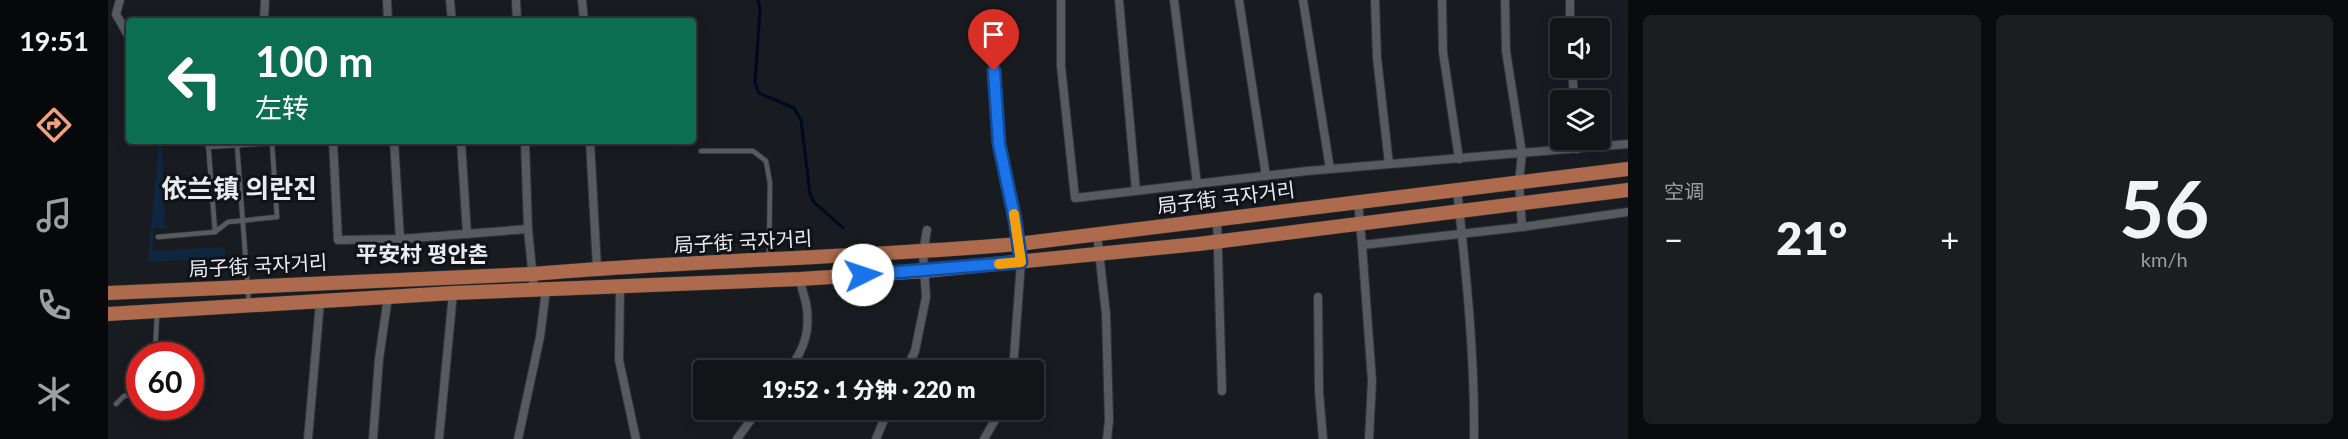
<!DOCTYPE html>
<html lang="zh">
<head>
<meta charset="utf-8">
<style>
  :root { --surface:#121418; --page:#1b1d21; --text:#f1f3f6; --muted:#9c9ea2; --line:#313337; --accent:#f2a17e }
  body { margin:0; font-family:Lato,"Noto Sans SC","Noto Sans KR",sans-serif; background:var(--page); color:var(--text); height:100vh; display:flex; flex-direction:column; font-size:22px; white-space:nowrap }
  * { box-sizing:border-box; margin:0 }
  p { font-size:20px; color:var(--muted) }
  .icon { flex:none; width:33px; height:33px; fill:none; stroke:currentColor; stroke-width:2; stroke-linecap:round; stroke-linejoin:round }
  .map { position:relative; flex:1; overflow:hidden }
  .details { display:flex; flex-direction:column; gap:15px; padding:15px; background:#0a0b0d; width:720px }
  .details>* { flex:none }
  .banner { position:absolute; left:18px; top:18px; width:570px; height:126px; border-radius:6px; box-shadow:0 3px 15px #0003,0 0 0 2px var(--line); background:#0b6e4f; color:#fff; overflow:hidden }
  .fabs { position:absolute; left:1442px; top:18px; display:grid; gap:12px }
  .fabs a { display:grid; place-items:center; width:60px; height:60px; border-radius:6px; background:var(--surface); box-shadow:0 3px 15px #0003,0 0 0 2px var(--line); font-size:30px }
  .speed { position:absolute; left:18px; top:342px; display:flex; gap:12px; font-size:30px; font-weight:700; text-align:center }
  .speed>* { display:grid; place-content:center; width:78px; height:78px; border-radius:50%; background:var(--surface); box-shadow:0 3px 15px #0003,0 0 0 2px var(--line); line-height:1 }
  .speed .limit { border:9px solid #d22; background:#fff; color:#111 }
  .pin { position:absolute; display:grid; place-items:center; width:51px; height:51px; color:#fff; margin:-62px -26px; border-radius:50% 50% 50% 0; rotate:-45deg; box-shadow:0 0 6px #0007 }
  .pin .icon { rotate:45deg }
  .me { position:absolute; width:66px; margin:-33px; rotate:86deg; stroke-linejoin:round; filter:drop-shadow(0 0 4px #0008) }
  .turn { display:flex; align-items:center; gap:21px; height:126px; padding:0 30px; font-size:27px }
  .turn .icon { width:78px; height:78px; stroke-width:2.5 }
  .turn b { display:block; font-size:42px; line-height:51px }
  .big { font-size:45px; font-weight:800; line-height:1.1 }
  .details .widget { flex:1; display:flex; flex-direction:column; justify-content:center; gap:9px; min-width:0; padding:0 21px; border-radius:9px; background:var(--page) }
  .details .dial { align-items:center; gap:0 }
  .dial b { font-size:78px; line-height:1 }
  .heat { display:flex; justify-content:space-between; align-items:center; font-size:33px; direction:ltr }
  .details .tiles { flex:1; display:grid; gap:15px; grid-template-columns:repeat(2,1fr) }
  .trip { position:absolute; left:585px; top:360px; width:351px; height:60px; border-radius:6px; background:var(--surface); box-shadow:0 3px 15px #0003,0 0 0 2px var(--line); font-weight:800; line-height:60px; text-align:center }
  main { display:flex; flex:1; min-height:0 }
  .tab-bar { display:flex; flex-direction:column; width:108px; justify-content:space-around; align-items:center; background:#07080a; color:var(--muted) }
  .tab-bar .icon { width:42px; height:42px }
  .tab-bar .on { color:var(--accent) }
  .tab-bar b { font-size:27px; color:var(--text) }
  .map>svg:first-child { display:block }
  .green { fill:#0f2641 }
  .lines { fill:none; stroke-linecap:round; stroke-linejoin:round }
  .stream { stroke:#000823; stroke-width:3 }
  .service-casing { stroke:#323437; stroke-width:6 }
  .minor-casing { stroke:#323437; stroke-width:10 }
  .primary-casing { stroke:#323437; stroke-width:15 }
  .service { stroke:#575b60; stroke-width:4.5 }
  .minor { stroke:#575b60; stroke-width:8 }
  .primary { stroke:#ad6a4d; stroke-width:14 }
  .route-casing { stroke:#114b97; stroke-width:15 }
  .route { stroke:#1a73e8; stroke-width:10 }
  .slow { stroke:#f59e0b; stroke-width:10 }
  .labels { text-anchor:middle; stroke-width:6; stroke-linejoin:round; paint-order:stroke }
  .street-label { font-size:20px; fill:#e9ebee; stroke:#0f1216 }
  .quarter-label { font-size:22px; font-weight:bold; fill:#e9ebee; stroke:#0f1216 }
  .district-label { font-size:26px; font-weight:bold; fill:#e9ebee; stroke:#0f1216 }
</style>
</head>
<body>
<main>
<nav class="tab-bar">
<b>19:51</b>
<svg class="icon on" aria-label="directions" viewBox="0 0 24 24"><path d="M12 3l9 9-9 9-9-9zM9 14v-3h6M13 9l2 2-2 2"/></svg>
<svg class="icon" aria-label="music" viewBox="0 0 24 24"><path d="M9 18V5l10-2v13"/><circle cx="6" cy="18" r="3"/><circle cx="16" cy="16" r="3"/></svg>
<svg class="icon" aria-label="phone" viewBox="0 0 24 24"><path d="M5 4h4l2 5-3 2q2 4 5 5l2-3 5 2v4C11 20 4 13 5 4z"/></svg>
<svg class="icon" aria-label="climate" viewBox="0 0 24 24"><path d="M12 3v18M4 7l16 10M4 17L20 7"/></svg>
</nav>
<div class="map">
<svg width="1520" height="439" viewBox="0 0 1520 439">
  <rect width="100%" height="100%" fill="#181b20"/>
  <path class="green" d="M51,141H54L57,229L46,228L45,251L117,247V258L40,262Z"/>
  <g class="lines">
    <path class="stream" d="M650,0L652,9L647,83L651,93L686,108L693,120L702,194L706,202L735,228"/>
    <g class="service-casing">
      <g id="service">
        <path d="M100,141L107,232"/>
        <path d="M129,145L141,304"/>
        <path d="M593,151H645L658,161L662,183L661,258"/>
        <path d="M50,237L107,232L120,222L169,217L164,143L100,147"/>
        <path d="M47,356L49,313"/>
        <path d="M8,404L16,396L32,394"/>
      </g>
    </g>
    <g class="minor-casing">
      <g id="minor">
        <path d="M12,0L8,14L21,37"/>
        <path d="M279,0L280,21"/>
        <path d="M342,0L344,21"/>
        <path d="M408,0L409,21"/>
        <path d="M474,0L476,21"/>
        <path d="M953,0V66L967,198L1199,171L1520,144"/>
        <path d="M1011,0L1028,191"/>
        <path d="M1066,0L1089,184"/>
        <path d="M1131,0L1158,176"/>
        <path d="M1195,0L1222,169"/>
        <path d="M1267,0L1269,58L1281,164"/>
        <path d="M1334,0L1335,52L1351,159"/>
        <path d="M1397,0L1398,51L1414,153L1411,182L1414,227"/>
        <path d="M1462,0V28"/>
        <path d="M156,21L157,0"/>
        <path d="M1464,68L1466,100"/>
        <path d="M886,71L891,144L907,220L913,262L905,370"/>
        <path d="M1469,140V149"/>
        <path d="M225,141L230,240L292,239L420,229"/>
        <path d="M286,141L292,239"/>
        <path d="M353,141L359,234"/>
        <path d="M417,141L420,229L426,290"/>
        <path d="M482,141L489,268"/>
        <path d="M1349,189C1358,272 1367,356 1366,439"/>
        <path d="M1250,201L1254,245L1414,227L1520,212"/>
        <path d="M1109,219L1114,391"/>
        <path d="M989,234L998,314L1001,420L999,439"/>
        <path d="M1254,245L1264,381L1261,439"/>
        <path d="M512,287L511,360L528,439"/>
        <path d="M1210,297L1211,392L1215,439"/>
        <path d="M680,370C697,350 703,329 698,303C696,295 693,287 692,279"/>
        <path d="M798,370L807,351L818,297L815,252L819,230"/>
        <path d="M200,439L212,302"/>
        <path d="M265,439L271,359L280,297"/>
        <path d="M331,439L345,293"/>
        <path d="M410,439L432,337L438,290"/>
        <path d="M629,439L650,410"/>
        <path d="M768,439L780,410"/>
        <path d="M876,439L893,410"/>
      </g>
    </g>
    <g class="primary-casing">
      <g id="primary">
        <path d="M0,293L425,274C586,260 749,258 910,244L1520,169"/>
        <path d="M0,314L345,293L692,279L817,271L1090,244L1520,190"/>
      </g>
    </g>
    <use href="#service" class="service"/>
    <use href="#minor" class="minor"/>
    <use href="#primary" class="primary"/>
  </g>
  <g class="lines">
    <g class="route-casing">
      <path id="route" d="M755,275L913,262L907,220L891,144L886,71"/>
    </g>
    <use href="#route" class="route"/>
    <path class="slow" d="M891,264L913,262L906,214"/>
  </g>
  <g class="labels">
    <g class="street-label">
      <text transform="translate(1118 198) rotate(-7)" y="7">局子街 국자거리</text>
      <text transform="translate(635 242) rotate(-3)" y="7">局子街 국자거리</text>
      <text transform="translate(150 266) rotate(-3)" y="7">局子街 국자거리</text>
    </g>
    <g class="quarter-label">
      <text x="314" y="262">平安村 평안촌</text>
    </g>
    <g class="district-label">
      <text x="131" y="198">依兰镇 의란진</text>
    </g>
  </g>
</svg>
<div class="fabs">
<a><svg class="icon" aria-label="sound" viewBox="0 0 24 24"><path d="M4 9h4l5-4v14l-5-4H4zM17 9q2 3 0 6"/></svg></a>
<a><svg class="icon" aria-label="layers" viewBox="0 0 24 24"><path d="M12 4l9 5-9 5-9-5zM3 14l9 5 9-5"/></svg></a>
</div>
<div class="speed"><div class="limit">60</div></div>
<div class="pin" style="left:886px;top:71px;background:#d93025"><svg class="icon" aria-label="arrive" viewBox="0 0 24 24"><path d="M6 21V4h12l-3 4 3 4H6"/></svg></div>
<svg class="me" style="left:755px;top:275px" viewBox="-20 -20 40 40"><circle r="19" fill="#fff"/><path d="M0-13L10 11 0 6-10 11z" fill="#1a73e8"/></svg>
<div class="trip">19:52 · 1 分钟 · 220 m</div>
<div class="banner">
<div class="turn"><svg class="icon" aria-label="left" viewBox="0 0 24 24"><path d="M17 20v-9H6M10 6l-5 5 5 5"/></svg><div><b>100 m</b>左转</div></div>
</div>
</div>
<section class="details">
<div class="tiles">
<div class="widget"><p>空调</p>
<div class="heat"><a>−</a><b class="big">21°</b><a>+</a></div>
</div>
<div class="widget dial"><b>56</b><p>km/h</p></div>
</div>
</section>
</main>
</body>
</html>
